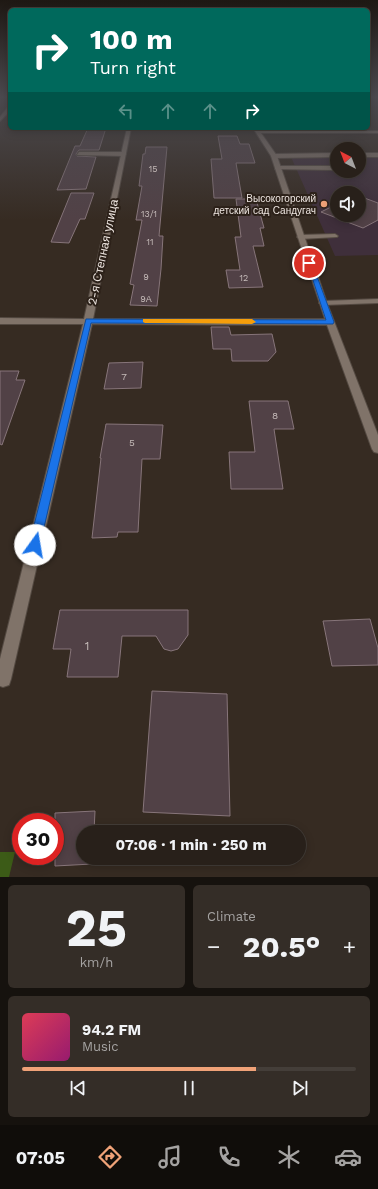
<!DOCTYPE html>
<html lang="en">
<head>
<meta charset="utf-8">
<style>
  :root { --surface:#28201a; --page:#342d27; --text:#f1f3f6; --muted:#a5a3a2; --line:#443e39; --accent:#f0a278 }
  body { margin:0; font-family:"Work Sans",sans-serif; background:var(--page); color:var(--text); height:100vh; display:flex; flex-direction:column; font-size:15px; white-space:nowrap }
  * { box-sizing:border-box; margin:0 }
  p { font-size:13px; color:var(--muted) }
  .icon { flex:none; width:22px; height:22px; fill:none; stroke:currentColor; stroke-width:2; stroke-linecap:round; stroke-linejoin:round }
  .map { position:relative; height:877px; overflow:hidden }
  .drawer { display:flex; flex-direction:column; gap:8px; padding:8px; background:#16120e; flex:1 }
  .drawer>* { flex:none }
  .banner { position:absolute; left:8px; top:8px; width:362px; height:122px; border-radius:6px; box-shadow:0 2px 10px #0003,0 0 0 1px var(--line); background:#00695c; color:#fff; overflow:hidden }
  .needle { width:26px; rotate:318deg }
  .buttons { position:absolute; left:330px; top:142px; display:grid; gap:8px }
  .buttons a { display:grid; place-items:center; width:36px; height:36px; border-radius:50%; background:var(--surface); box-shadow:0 2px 10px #0003,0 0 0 1px var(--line); font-size:20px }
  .speed { position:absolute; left:12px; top:813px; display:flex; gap:8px; font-size:20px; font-weight:700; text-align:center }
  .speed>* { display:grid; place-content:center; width:52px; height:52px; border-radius:50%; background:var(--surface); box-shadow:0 2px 10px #0003,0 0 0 1px var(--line); line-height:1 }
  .speed .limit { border:6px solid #d22; background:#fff; color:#111 }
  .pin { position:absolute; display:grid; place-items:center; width:34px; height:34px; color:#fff; margin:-17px; border:2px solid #fff; border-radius:50%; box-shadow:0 1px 4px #0007 }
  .me { position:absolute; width:44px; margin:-22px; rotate:13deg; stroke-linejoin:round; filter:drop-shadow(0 0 3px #0008) }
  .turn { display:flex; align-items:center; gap:14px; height:84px; padding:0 16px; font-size:18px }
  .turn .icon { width:52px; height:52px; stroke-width:2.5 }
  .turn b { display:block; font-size:28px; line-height:34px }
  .lanes { display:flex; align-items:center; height:38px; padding:0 16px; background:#0003; justify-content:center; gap:20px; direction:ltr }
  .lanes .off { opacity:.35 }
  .big { font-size:30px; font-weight:700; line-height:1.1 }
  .drawer .tile { flex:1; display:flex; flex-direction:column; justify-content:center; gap:6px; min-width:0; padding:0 14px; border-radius:6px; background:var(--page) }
  .drawer .dial { align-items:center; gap:0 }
  .dial b { font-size:52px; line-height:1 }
  .song { display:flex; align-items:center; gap:12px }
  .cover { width:48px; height:48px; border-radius:6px; background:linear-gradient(135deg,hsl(350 70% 55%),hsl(320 70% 35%)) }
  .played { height:4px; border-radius:2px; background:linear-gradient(90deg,var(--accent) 70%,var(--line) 70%) }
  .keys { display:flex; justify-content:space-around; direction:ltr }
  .heat { display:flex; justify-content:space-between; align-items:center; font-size:22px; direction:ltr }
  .drawer .tiles { flex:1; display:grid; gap:8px; grid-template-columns:1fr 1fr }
  .tile:last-child { grid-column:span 2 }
  .trip { position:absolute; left:76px; top:825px; width:230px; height:40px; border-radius:20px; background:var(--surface); box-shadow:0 2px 10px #0003,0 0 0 1px var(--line); font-weight:700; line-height:40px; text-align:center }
  .tabs { display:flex; height:64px; justify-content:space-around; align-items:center; background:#100d0a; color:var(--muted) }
  .tabs .icon { width:28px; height:28px }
  .tabs .current { color:var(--accent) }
  .tabs b { font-size:18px; color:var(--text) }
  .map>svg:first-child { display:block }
  .education { fill:#3f2f3b; fill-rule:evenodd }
  .green { fill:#3c5b17 }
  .building { fill:#514146; stroke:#87757a }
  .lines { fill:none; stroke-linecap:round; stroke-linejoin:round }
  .service-casing { stroke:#544a42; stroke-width:2 }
  .minor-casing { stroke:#544a42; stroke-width:2 }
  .service { fill:#807369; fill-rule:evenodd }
  .minor { fill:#807369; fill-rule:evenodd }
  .route { fill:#1a73e8; stroke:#114b97 }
  .slow { fill:#f59e0b }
  .poi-dot { fill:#f0a278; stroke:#2c2119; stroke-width:1.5 }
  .labels { text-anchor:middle; stroke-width:4; stroke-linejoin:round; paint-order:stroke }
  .far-number-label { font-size:9px; fill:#c6bcba }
  .far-poi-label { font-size:10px; fill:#ede5e0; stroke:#2c2119; text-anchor:end }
  .number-label { font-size:10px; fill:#c6bcba }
  .street-label { font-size:12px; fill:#ede5e0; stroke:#2c2119 }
  .near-number-label { font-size:12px; fill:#c6bcba }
</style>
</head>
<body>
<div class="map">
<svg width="378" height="877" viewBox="0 0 378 877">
  <rect width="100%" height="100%" fill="#362b22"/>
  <path class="education" d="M291,157H337V171H359V157H378V255L335,256ZM337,193H359V215H337Z"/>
  <path class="green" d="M0,852H15L9,877H0Z"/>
  <g class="building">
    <path d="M88,128H106L99,150H79L76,154L77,156L96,157L86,189L57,190L75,146H80Z"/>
    <path d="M218,136H237L240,144H249L255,163H236L242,198H214L211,159H222Z"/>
    <path d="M146,147H167L159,236H163L161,269L157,306L130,305L134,285L130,284L142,220H136L142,186H139L143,154H145Z"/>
    <path d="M71,193H94L85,219H80L69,243L51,242Z"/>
    <path d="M359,196L378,203V220L363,228L321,212L337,204V215H359Z"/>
    <path d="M236,199H256L264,228H260L264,246H253L263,287L229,288L226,270H240L235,237H241Z"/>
    <path d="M211,327H229L231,335L272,334L276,352L268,361H232L231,349H213Z"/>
    <path d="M143,362L141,388L104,389L109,363Z"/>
    <path d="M0,371H19L16,380H25L2,445L0,444Z"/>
    <path d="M249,401H288L294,429H274L283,489H231L229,452H255Z"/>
    <path d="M106,424L163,425L160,459H142L138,532H118L117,537L92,538L101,458H100Z"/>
    <path d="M60,610H188V635L178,649L171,651L164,649L156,636H122L118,677H67L71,649H53Z"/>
    <path d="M370,619L378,648V665L332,666L323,621Z"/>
    <path d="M152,691L227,694L230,816L143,812Z"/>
    <path d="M95,811L94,832H83V858H92V864L55,866V813Z"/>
  </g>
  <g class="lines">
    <g class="service-casing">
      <g id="service">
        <path d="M79,152H123L126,154L123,156L77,155Z"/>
        <path d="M337,153V157L274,158L271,156L274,154Z"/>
        <rect x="359" y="153" width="19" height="4"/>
        <path d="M277,166H333L336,168L333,170L275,169Z"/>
        <path d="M335,234L338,236L337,237L300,239L297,237L300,235Z"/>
        <path d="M378,299V303L323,305L319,303L323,301Z"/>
      </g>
    </g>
    <g class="minor-casing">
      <g id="minor">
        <path d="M8,107H10V111L0,121V117Z"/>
        <path d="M127,128H131L93,319H325L271,156L253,128H257L259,131H378V133H261L277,156L327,303L378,435V453L374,452L372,449L327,325L92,324L11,679L9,685L3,687L0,686V659L83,324H0V318L84,319Z"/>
      </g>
    </g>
    <use href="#service" class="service"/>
    <use href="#minor" class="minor"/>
  </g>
  <linearGradient id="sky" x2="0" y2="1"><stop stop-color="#1e1813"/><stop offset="0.44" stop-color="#4c4a4f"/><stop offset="1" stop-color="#4c4a4f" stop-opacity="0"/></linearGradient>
  <rect width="378" height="220" fill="url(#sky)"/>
  <path class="route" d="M307,262L312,263L334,322L333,324L91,323L40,545L39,548L35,550L31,548L29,545L86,319L326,320Z"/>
  <path class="slow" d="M143,319H252L256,322L252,324L145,323L143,322Z"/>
  <circle class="poi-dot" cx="324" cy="204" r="4"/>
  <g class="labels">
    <g class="far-number-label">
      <text x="153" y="172">15</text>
      <text x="149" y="217">13/1</text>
      <text x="150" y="245">11</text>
      <text x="146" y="280">9</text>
      <text x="244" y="281">12</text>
      <text x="146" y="302">9А</text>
    </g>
    <g class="far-poi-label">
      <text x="316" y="202">Высокогорский<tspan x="316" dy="12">детский сад Сандугач</tspan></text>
    </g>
    <g class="number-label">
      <text x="124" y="380">7</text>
      <text x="275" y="419">8</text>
      <text x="132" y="446">5</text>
    </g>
    <g class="street-label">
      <text transform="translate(103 252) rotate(-78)" y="4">2-я Степная улица</text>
    </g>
    <g class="near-number-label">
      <text x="87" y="650">1</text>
    </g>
  </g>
</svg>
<div class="buttons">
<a><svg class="needle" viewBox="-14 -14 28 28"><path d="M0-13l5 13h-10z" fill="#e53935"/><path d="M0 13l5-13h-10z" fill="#a5a3a2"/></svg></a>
<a><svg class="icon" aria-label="sound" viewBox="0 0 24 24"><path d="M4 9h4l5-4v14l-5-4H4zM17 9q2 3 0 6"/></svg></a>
</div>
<div class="speed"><div class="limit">30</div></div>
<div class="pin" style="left:309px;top:263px;background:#d93025"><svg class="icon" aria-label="arrive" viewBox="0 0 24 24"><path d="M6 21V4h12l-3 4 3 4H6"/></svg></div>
<svg class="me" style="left:35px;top:545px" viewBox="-20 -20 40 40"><circle r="19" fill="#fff"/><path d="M0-13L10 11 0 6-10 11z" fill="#1a73e8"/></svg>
<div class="trip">07:06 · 1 min · 250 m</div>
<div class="banner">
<div class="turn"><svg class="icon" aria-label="right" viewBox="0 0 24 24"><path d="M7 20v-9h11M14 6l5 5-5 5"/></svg><div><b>100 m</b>Turn right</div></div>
<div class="lanes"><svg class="icon off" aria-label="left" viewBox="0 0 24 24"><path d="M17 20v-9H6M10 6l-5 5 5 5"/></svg><svg class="icon off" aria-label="ahead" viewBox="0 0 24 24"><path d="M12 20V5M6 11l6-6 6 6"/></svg><svg class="icon off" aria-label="ahead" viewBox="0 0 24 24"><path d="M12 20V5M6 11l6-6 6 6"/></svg><svg class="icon" aria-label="right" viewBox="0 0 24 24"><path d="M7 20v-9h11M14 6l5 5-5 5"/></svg></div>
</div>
</div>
<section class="drawer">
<div class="tiles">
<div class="tile dial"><b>25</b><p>km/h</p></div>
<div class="tile"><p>Climate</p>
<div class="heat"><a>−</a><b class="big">20.5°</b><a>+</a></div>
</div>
<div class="tile">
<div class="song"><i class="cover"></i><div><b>94.2 FM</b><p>Music</p></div></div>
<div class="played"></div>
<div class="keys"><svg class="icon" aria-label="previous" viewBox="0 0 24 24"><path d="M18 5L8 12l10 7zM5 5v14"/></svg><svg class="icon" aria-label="pause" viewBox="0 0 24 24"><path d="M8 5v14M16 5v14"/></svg><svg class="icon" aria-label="next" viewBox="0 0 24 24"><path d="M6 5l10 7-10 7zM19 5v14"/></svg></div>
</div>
</div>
</section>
<nav class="tabs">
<b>07:05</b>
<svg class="icon current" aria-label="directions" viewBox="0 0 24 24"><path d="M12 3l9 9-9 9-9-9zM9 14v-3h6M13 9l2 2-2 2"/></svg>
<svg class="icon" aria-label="music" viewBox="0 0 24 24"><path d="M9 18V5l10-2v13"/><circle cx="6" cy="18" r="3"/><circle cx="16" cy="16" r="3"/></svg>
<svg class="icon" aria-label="phone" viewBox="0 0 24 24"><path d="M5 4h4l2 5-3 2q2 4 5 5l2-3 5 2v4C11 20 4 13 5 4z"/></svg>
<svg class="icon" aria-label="climate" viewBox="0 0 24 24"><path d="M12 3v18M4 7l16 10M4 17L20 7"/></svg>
<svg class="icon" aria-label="car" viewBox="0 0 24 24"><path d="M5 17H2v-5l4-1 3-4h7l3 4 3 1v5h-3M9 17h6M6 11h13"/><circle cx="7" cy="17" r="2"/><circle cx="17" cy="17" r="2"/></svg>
</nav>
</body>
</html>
